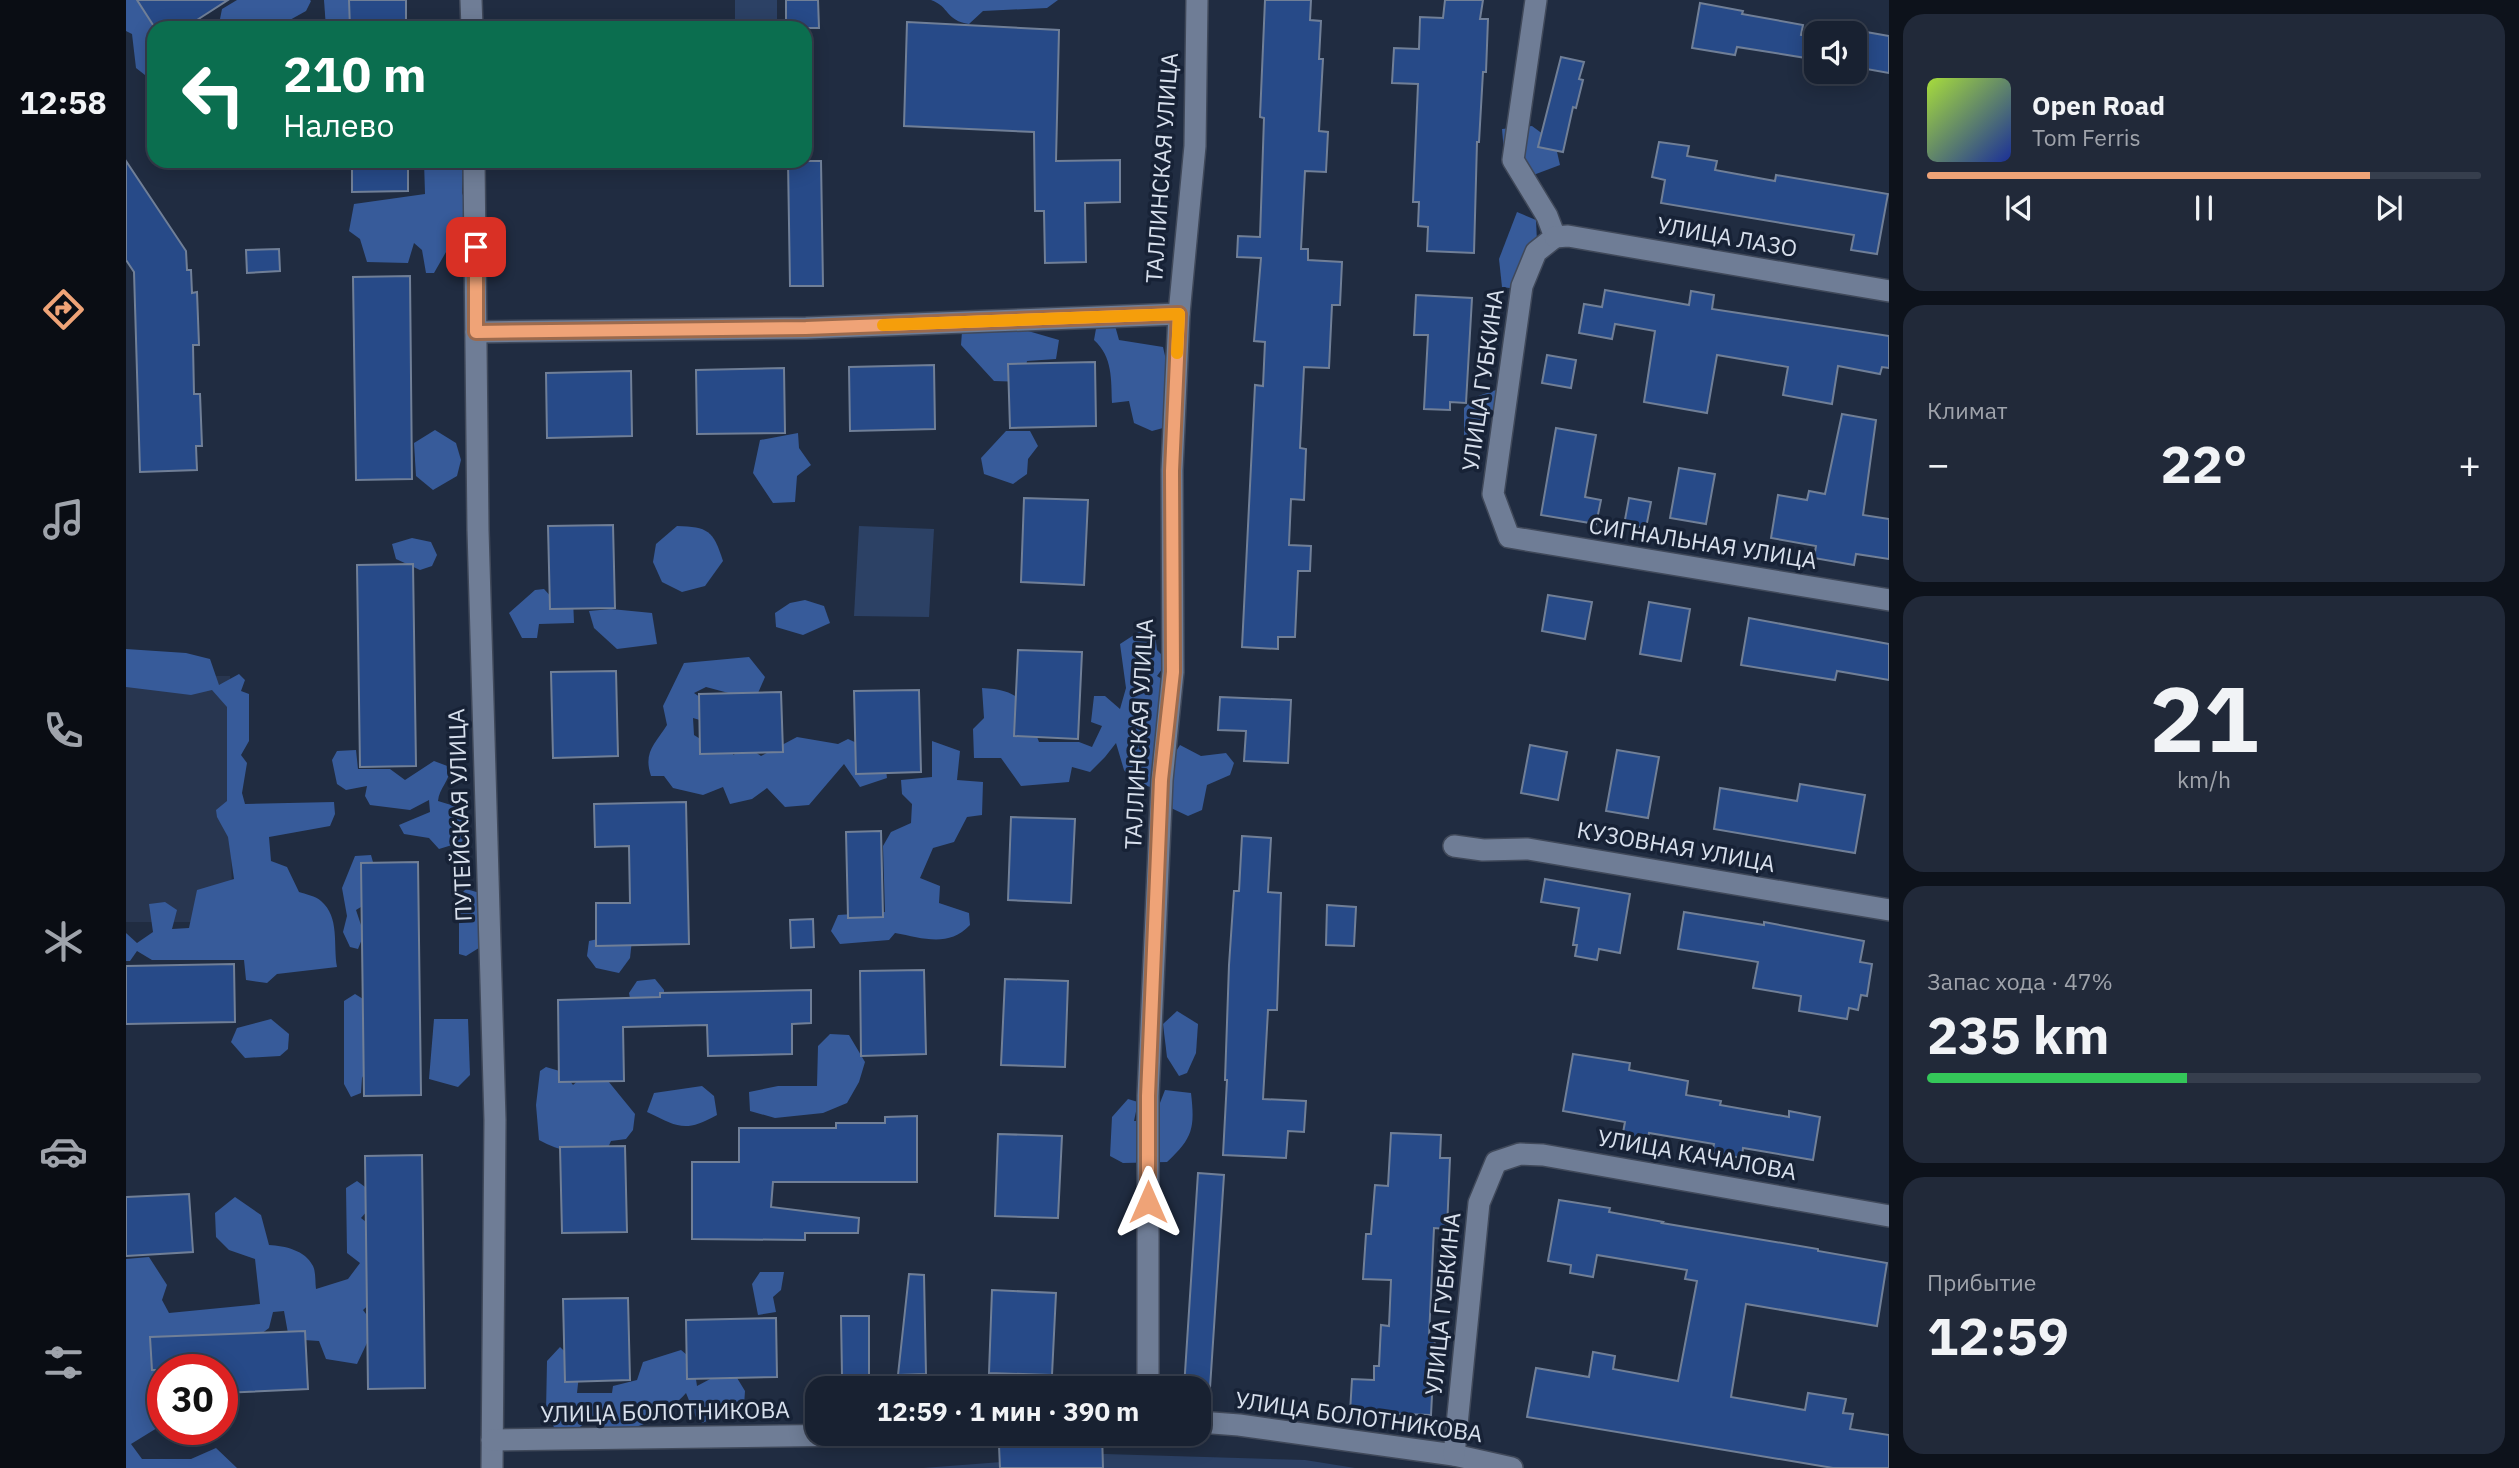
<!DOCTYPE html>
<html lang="ru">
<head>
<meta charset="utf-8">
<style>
  :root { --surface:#182131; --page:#212939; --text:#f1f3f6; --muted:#9fa3ab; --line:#363e4d; --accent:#efa377 }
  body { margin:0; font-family:"IBM Plex Sans",sans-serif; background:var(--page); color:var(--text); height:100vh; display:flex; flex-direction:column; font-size:26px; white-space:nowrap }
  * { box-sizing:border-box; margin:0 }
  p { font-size:23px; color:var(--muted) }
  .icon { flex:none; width:38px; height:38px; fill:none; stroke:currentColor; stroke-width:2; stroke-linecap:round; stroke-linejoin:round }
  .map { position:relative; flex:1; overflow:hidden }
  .drawer { display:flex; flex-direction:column; gap:14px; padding:14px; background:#0d121b; width:630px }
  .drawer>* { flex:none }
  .top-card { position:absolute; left:21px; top:21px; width:665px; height:147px; border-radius:21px; box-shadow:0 4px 18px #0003,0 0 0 2px var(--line); background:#0b6e4f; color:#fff; overflow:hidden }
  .fabs { position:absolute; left:1678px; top:21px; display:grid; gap:14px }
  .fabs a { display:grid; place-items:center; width:63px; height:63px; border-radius:14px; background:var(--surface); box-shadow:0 4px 18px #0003,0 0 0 2px var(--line); font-size:35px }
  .speed { position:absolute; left:21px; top:1354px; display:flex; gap:14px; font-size:35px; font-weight:700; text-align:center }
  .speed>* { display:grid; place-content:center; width:91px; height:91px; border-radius:50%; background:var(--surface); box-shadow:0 4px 18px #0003,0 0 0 2px var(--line); line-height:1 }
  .speed .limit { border:10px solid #d22; background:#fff; color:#111 }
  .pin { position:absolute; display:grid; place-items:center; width:60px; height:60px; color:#fff; margin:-30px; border-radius:14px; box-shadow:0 4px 10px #0006 }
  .me { position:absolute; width:77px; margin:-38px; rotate:0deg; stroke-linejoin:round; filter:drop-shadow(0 0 5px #0008) }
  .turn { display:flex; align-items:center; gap:24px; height:147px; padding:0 21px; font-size:32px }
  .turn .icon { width:91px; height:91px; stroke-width:2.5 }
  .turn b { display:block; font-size:49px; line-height:60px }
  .big { font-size:52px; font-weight:700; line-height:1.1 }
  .drawer .tile { flex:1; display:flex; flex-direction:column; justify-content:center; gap:10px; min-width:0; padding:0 24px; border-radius:21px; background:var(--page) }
  .drawer .dial { align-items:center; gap:0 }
  .dial b { font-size:91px; line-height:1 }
  .song { display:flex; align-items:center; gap:21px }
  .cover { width:84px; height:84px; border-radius:10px; background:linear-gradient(135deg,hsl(80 70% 55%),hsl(230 70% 35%)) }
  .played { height:7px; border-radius:4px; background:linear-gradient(90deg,var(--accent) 80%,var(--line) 80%) }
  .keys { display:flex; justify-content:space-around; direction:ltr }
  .heat { display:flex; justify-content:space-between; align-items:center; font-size:38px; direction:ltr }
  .charge { height:10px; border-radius:5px; background:linear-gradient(90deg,#34c759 47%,var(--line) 0) }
  .trip { position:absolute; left:679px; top:1376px; width:406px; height:70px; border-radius:21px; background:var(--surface); box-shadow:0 4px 18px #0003,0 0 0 2px var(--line); font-weight:700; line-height:70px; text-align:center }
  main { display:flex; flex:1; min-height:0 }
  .dock { display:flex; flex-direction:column; width:126px; justify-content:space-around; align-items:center; background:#0a0d14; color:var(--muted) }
  .dock .icon { width:49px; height:49px }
  .dock .current { color:var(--accent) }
  .dock b { font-size:32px; color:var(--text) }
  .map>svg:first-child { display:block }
  .built { fill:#283650 }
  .green { fill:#2c4165 }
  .forest { fill:#375b9a }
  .building { fill:#274a88; stroke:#707f97; stroke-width:2 }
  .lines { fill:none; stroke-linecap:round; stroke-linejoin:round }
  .minor-casing { stroke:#40495a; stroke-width:24 }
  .minor { stroke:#6f7d96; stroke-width:21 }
  .route-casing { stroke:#9b6a4d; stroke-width:18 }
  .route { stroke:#efa377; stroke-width:12 }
  .slow { stroke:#f59e0b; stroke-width:12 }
  .labels { text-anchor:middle; stroke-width:7; stroke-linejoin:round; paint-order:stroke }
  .street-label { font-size:23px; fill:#d8e0ed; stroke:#172236 }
</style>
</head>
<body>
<main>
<nav class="dock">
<b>12:58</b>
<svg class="icon current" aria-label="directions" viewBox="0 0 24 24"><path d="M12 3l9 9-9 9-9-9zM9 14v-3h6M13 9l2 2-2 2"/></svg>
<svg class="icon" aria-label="music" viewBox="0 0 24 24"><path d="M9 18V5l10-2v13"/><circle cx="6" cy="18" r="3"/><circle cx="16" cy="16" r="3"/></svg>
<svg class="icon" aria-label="phone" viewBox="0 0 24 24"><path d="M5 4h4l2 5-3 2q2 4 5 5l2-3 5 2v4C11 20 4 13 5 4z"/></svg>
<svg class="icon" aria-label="climate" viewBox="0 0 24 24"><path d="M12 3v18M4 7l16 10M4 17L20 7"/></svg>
<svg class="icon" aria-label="car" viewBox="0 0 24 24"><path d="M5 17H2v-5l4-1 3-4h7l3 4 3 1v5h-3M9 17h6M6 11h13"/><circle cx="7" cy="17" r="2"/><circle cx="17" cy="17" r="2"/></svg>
<svg class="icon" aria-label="filters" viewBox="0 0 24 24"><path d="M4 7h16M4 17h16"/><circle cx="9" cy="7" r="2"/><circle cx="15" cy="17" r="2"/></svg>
</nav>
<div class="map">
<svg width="1763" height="1468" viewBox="0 0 1763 1468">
  <rect width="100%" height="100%" fill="#202c41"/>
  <path class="built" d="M0,676H104L106,922H0Z"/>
  <g class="green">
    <rect x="609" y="0" width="42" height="28"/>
    <path d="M733,526L808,529L803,617L728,616Z"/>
    <path d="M979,1454L1179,1460L1229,1468H797Z"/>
  </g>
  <g class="forest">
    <path d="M0,0H26L42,28H28V82L10,68L6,34L0,31Z"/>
    <path d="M111,0H184L185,1L180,11L162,21V28H87L93,24L96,9Z"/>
    <path d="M198,0H229L230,28H200Z"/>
    <path d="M805,0H932L921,8L857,11L843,24C820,21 823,6 805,0Z"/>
    <path d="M1406,126L1429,143L1434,165L1394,180L1379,164L1376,129Z"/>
    <path d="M298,161L337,163L336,193L343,210L340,228L324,245L308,273H300L296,250L288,243L282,263L241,262L234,239L223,231L228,204L299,194Z"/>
    <path d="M1391,212L1410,220L1411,242L1391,289L1376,287L1373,259Z"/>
    <path d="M854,317L933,340L930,359L901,361L897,382L868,381L835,345L837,318Z"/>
    <path d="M988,322L993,340L1037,347C1043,373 1052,405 1037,428L1026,431L1008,423L1003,401L986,403C985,380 987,357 968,340L971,323Z"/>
    <path d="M1370,390L1383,401L1381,418L1366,413L1356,419L1360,434L1338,439V408L1349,397Z"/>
    <path d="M309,430L330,443L335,460L331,476L307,490L290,476L288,443Z"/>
    <path d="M880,431H904L912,446L902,459L901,474L887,484L858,474L855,458Z"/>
    <path d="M672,433L673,448L685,465L671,476L669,502L647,503L627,473L634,440Z"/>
    <path d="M551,526C582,527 587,530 597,561L579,586L556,592L536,582L527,562L530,544Z"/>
    <path d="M286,538L305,542L311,555L306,566L294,570L270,559L266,544Z"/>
    <path d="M418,589L428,600L447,599L448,623L413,624L411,638H396L383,613L409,590Z"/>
    <path d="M679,600L698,606L704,623L677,635L650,627L649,613L664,603Z"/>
    <path d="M485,609L526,613L531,644L491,649L468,628L463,611Z"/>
    <path d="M1014,631L1029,634L1031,650L1042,661L1031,676L1052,689L1056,701L1049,720L1043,762L1054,745L1075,756L1100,753L1108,763L1104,775L1081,785L1076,810L1062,816L1045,808L1028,788L1007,782L998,770L990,743L979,757L964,772L946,767L943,782L895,786L875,758H848L847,729L858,718L856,688C900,690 899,706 913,742H953L966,747L976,726L965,722L968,696H979L994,709L1000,688L994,644Z"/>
    <path d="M0,649L60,653L84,659L93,685L113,674L119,680L115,691L123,694V741L115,755L121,763L116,793L119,804L208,802L209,814L204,826L143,837L145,861L161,867L173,892C179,894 190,896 195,901C214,917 207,945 211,967L151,974L141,983L120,980L118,960H26L11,951L4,961H0V933L11,943L27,932L23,904L39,902L51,910L46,929L63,928L71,890L108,879L102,837L91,817L90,810L101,801V707L86,690L65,695L0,687Z"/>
    <path d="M623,657L639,677L629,700L580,687L568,693L593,710L584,723L567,718L568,735L579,742L610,741L607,755L622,747L635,756L671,737L712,744L722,739L733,744L759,763L761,778L734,787L718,764L683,805L659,807L641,788L626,799L604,804L597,787L577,795L547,788L538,776H525C517,752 529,744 541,725L537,706L558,663Z"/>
    <path d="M806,741L834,751L831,780L857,782L856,815L841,817L828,842L807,848L794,878L814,886L813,903L843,913L844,925C822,948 797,938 769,933L763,940L714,944L705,931L712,915L759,912L757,846L765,832L785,823L786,804L776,794L775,780L806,777Z"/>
    <path d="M230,750L232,769H264L279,780L308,761L324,767C324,781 313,788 312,801L335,808L341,826L336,842L313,849L303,838L278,834L273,825L304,812L303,800L284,810L244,805L239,796L241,786L220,790L211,784L206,760L211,751Z"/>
    <path d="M245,855L256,894L230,910L238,934L232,949L224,947L217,932L221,916L216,888L229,856Z"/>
    <path d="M340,889L354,893L356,946L340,956L333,954V896Z"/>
    <path d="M489,935L506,940L504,958L493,973L470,968L461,956L463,941Z"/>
    <path d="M529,979L538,990V1008L507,1015L503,993L511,981Z"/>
    <path d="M229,994L242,1002L244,1063L236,1078L235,1093L225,1097L218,1084V1001Z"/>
    <path d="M1051,1011L1072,1024L1070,1053L1061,1073L1053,1076L1041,1057L1037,1024Z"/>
    <path d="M145,1019L163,1034L162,1049L154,1056L119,1058L105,1042L111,1028Z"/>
    <path d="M308,1019H342L344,1075L332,1087L303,1079Z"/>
    <path d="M704,1034L723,1035L739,1062L733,1082L721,1103L697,1113L649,1118L624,1111L623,1092L652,1086H691L692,1046Z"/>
    <path d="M420,1067L437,1072L447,1085L461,1073L478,1076L509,1114L507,1130L500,1139L485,1141L479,1154C454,1154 434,1152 413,1140L410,1105L414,1071Z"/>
    <path d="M576,1086L588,1096L591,1115C558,1133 553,1127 521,1112L528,1093Z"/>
    <path d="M1039,1090L1065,1093C1069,1128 1067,1138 1041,1162L997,1163L984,1156L986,1117L1002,1099L1012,1102L1008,1121H1027Z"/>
    <path d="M231,1181L250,1195L249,1202L235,1218L259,1237L260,1289L237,1310L249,1326L231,1364L200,1359L193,1341L163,1339L158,1311L147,1312L143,1328L131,1337L69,1360L54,1370H37V1381L22,1391L23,1396L37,1397V1430H75L66,1439L31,1428L5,1444L16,1459H65L90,1448L111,1468H0V1259L23,1257L41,1285L36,1300L43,1313L134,1304L129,1259L103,1250L90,1237L89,1213L109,1197L135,1215L143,1245C159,1246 179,1250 187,1266C190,1272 189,1282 190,1289L222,1279L234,1263L221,1253L220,1188Z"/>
    <path d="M634,1272H658L655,1290L647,1297L650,1312L632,1315L626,1284Z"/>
    <path d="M434,1347L454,1366L451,1393H486L487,1386L511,1380L517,1362L555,1350L567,1360L571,1386L605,1368L619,1391L618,1406L576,1423L571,1420L560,1393C537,1419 493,1445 463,1419L447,1433L430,1431L420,1412L421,1361Z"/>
  </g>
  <g class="building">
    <path d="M11,0H102L71,20L76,28H29Z"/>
    <path d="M223,0H280V28H224Z"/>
    <path d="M660,0H692L693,28H660Z"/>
    <path d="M1139,0H1185L1184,20L1195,21L1193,59H1197L1193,131L1202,132L1200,172L1179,171L1175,249H1182V260L1216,262L1214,305H1206L1203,368L1178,367L1174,448L1180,449L1178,500L1165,499L1163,545L1185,546L1184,571H1172L1169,637H1152V649L1116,647L1129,385L1137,386L1139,342L1128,341L1135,258L1111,257L1112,236L1134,237L1138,118L1134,117Z"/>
    <path d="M1319,0H1357L1354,19H1362L1360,72H1357L1353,142H1351L1348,253L1301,251L1302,227L1292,226L1293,202H1287L1292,84L1266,83L1268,48L1293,49L1294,17L1317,18Z"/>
    <path d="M1574,3L1617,11L1616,14L1677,25L1675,35L1684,36L1680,58L1611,47L1609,55L1566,48Z"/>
    <path d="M781,22L933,30L930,161L994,160V202L959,203L960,262L919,263L918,211H909L908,132L778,126Z"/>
    <path d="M1729,30L1763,36V73L1729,67Z"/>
    <path d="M1435,57L1458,62L1453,79L1457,80L1450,108L1447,107L1437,152L1412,147Z"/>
    <path d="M1533,142L1563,146L1561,156L1591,161L1589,170L1649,181L1650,175L1762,194L1751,254L1725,250L1728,235L1535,203L1539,180L1526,177Z"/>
    <path d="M0,161L60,251L61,270H65L66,293L71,292L73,345H67L68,394H74L76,446H70L71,470L14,472L8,272L0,260Z"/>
    <path d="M226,161H282V191L226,192Z"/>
    <path d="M662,161H695L697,286H664Z"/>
    <path d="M153,249L154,271L121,273L120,250Z"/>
    <path d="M284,276L286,479L230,480L227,277Z"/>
    <path d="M1479,290L1563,305L1565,291L1588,295L1586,309L1763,336V368L1756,367L1754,374L1712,366L1706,404L1657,395L1662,367L1591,355L1581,413L1518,402L1529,331L1489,324L1486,339L1453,333L1458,304L1476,307Z"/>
    <path d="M1290,295L1346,298L1340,403L1324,402V410L1298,409L1302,335H1288Z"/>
    <path d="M1421,355L1450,360L1445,388L1416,383Z"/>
    <path d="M969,362L970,426L884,428L882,364Z"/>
    <path d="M808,365L809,429L724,431L723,367Z"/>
    <path d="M658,368L659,433L571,434L570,370Z"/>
    <path d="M505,371L506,436L421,438L420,373Z"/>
    <path d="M1716,414L1750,420L1737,515L1763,519V559L1730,554L1728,565L1688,558L1690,546L1645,538L1652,495L1681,500L1683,491L1699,494Z"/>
    <path d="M1430,428L1470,435L1459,497L1475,500L1470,524L1415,515Z"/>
    <path d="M1553,468L1589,474L1580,524L1544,518Z"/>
    <path d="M898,498L962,500L958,585L895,582Z"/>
    <path d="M1503,498L1525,502L1520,528L1498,525Z"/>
    <path d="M487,525L489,608L424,609L422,526Z"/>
    <path d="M287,564L290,766L234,767L231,565Z"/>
    <path d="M1422,595L1466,602L1459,639L1416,631Z"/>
    <path d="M1523,602L1564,609L1555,661L1514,654Z"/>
    <path d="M1623,618L1763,644V680L1711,671L1709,680L1615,665Z"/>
    <path d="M892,650L956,652L952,739L888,736Z"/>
    <path d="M490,671L492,756L427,758L425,672Z"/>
    <path d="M793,690L795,772L730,774L728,691Z"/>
    <path d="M655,692L657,752L574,754L573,694Z"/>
    <path d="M1094,697L1165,700L1162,763L1118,761L1120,731L1092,730Z"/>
    <path d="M1404,745L1441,752L1432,800L1395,793Z"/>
    <path d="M1491,750L1533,757L1522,818L1480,811Z"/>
    <path d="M1674,784L1739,795L1729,853L1588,829L1594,788L1671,801Z"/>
    <path d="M560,802L563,944L470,946V903H504L503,846L469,847L468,804Z"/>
    <path d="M885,817L949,819L945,903L882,900Z"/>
    <path d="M755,831L757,917L722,918L720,832Z"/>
    <path d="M1116,836L1145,838L1142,892L1155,893L1151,1010H1142L1137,1099L1180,1101L1178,1132L1162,1131L1160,1158L1097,1155L1101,1080H1099L1103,965L1108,891H1113Z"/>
    <path d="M292,862L295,1095L238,1096L235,863Z"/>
    <path d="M1419,879L1504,894L1494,953L1473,949L1471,960L1449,956L1451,945H1447L1453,908L1415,902Z"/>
    <path d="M1201,905L1230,907L1228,946L1200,945Z"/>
    <path d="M1558,912L1638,925V922L1738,941L1734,962L1746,964L1741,996L1735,995L1732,1010L1723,1008L1721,1019L1673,1011L1675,996L1627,988L1632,962L1552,949Z"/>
    <path d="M687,919L688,947L665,948L664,920Z"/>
    <path d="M108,964L109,1022L0,1024V966Z"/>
    <path d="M798,970L800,1054L735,1056L734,971Z"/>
    <path d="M879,979L942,981L939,1067L875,1065Z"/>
    <path d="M685,990V1023L666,1024V1054L582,1056L581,1025L497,1027L498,1081L433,1082L432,1000L534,997V993Z"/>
    <path d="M1447,1054L1504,1063L1503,1070L1562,1081L1560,1095L1595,1101L1594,1105L1663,1117V1111L1694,1117L1687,1160L1617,1148L1616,1158L1586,1153L1588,1144L1523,1133L1521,1142L1496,1138L1499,1122L1437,1111Z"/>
    <path d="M791,1116V1182H647L645,1207L733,1218L732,1233H679V1240L566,1239V1162H613V1128H710V1123H759V1117Z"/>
    <path d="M1265,1133L1315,1135L1314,1158H1324L1321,1229L1308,1228L1303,1337H1309L1305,1415L1224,1412L1226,1379L1248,1380V1366H1253L1255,1325L1263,1326L1265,1280L1237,1279L1240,1234H1245L1249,1185L1262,1186Z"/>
    <path d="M872,1134L936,1136L932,1218L869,1216Z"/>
    <path d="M499,1146L501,1232L436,1233L434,1147Z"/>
    <path d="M296,1155L299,1388L242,1389L239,1156Z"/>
    <path d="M1072,1173L1098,1175L1084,1388H1058Z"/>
    <path d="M63,1194L67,1252L0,1256V1197Z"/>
    <path d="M1433,1200L1484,1208L1483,1212L1537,1222L1536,1223L1692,1249V1251L1761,1263L1751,1326L1620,1304L1605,1397L1679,1410L1682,1393L1720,1399L1717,1413L1727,1414L1724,1429L1763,1435V1468H1707L1401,1417L1410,1368L1463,1377L1467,1352L1489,1356L1487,1369L1552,1381L1571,1281L1559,1279L1561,1270L1471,1255L1467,1277L1444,1273L1445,1265L1422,1261Z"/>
    <path d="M783,1274L798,1275L800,1374L772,1375Z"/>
    <path d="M866,1290L930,1293L926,1375L863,1373Z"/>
    <path d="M502,1298L504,1380L439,1382L437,1299Z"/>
    <path d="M715,1316H743V1375L716,1376Z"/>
    <path d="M650,1318L651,1377L561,1379L560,1320Z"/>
    <path d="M179,1331L182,1389L96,1393V1370H26L24,1337Z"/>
    <path d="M976,1433L977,1468H874L873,1446L887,1445L893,1437Z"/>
  </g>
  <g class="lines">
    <g class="minor-casing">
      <g id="minor">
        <path d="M345,0L346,28"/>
        <path d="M1410,0L1387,160L1421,216L1429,237L1410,252L1396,286L1367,494L1383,537L1763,600"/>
        <path d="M348,161L352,530L369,1120L366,1468"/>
        <path d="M1429,237L1442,236L1763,291"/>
        <path d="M350,332L680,328L1053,314"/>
        <path d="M1328,846L1357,850L1402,849L1763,910"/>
        <path d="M1022,1388V1096L1036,780L1047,672L1046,470L1053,314L1069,146L1071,0"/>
        <path d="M1073,1422L1113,1425L1328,1455L1386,1468"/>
        <path d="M366,1440L881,1433"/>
        <path d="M1328,1455L1353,1203L1370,1162L1394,1154L1417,1155L1763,1216"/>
      </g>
    </g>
    <use href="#minor" class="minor"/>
  </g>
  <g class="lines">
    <g class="route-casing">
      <path id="route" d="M350,247V332L680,328L1053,314L1046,471L1047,672L1035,780L1022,1096V1202"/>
    </g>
    <use href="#route" class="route"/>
    <path class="slow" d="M757,325L1053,314L1051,353"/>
  </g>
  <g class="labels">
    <g class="street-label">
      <text transform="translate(1036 168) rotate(-86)" y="8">ТАЛЛИНСКАЯ УЛИЦА</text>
      <text transform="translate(1601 237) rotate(10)" y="8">УЛИЦА ЛАЗО</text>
      <text transform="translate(1357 380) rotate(-82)" y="8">УЛИЦА ГУБКИНА</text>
      <text transform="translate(1577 543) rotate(9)" y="8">СИГНАЛЬНАЯ УЛИЦА</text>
      <text transform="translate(1013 734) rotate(-87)" y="8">ТАЛЛИНСКАЯ УЛИЦА</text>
      <text transform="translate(334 815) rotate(-92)" y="8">ПУТЕЙСКАЯ УЛИЦА</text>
      <text transform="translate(1550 847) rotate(10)" y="8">КУЗОВНАЯ УЛИЦА</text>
      <text transform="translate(1571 1155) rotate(10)" y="8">УЛИЦА КАЧАЛОВА</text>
      <text transform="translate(1317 1304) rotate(-84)" y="8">УЛИЦА ГУБКИНА</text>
      <text transform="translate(539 1412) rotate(-1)" y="8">УЛИЦА БОЛОТНИКОВА</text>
      <text transform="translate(1233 1417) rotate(8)" y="8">УЛИЦА БОЛОТНИКОВА</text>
    </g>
  </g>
</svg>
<div class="fabs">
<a><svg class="icon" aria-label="sound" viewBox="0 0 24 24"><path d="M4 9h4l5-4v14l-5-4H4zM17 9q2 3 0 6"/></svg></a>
</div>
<div class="speed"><div class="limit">30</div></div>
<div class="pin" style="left:350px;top:247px;background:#d93025"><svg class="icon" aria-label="arrive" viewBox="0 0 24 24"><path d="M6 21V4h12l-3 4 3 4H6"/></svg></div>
<svg class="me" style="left:1022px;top:1202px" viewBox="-20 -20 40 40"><path d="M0-17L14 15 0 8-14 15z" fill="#efa377" stroke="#fff" stroke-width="4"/></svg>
<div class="trip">12:59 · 1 мин · 390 m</div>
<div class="top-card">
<div class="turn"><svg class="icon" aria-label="left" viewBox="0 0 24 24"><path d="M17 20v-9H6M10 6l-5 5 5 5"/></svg><div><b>210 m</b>Налево</div></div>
</div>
</div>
<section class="drawer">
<div class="tile">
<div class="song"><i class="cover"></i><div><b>Open Road</b><p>Tom Ferris</p></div></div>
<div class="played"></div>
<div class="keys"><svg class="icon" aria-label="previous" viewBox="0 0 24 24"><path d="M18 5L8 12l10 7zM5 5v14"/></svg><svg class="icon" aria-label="pause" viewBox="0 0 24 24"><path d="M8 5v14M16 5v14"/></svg><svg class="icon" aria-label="next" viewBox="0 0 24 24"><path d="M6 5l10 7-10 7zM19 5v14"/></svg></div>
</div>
<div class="tile"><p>Климат</p>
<div class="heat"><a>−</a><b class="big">22°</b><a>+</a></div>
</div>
<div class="tile dial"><b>21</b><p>km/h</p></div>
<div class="tile"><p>Запас хода · 47%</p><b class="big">235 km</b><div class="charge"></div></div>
<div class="tile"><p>Прибытие</p><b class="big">12:59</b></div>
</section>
</main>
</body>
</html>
